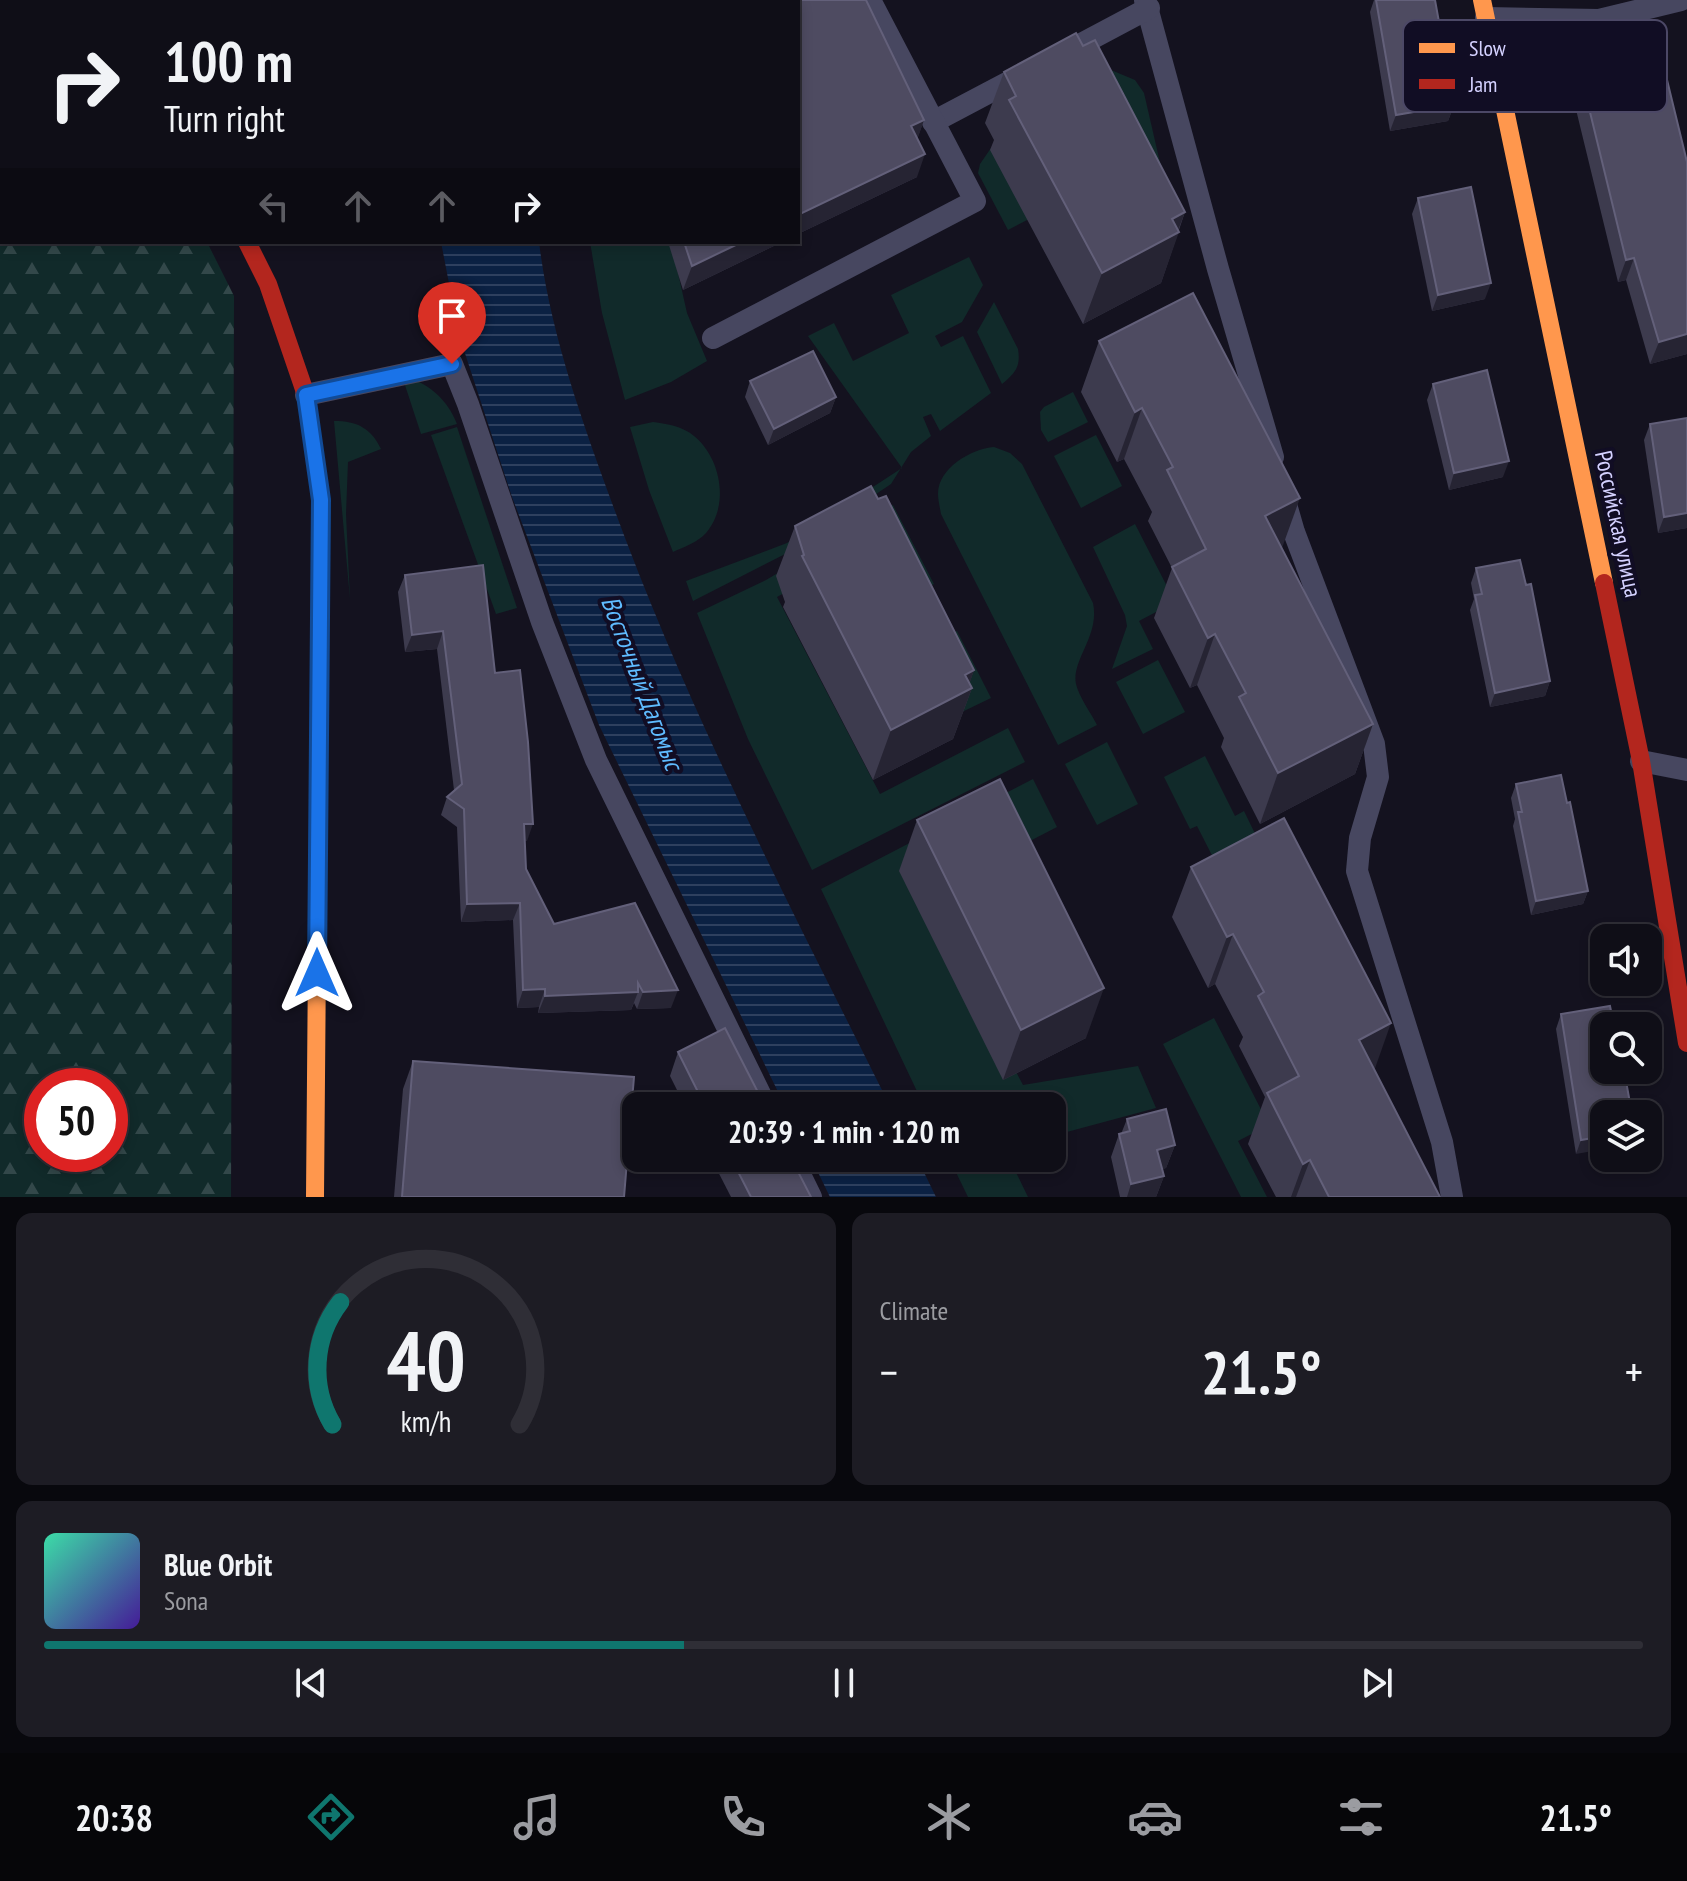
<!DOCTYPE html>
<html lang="en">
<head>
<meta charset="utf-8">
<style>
  :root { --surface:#0f0e17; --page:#1d1c24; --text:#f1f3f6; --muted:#9b9ca1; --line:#2f2e36; --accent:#0f766e }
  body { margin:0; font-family:"PT Sans Narrow",sans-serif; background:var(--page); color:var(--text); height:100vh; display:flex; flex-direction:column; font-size:30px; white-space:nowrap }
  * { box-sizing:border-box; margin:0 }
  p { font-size:26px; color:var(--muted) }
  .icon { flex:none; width:44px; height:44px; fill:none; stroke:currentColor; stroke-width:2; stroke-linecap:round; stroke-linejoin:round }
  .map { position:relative; height:1197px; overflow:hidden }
  .side { display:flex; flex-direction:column; gap:16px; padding:16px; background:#08080d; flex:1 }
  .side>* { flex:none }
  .banner { position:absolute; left:0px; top:0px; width:800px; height:244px; box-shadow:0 4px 12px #0003,0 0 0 2px var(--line); background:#0f0e17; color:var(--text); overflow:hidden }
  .buttons { position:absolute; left:1590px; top:924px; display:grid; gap:16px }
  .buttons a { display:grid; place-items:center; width:72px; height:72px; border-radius:16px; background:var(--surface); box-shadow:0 4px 12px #0003,0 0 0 2px var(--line); font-size:40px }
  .speed { position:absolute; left:24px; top:1068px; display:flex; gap:16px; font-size:40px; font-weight:700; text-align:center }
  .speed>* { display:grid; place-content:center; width:104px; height:104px; border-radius:50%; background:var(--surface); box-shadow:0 4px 12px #0003,0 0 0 2px var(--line); line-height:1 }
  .speed .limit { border:12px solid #d22; background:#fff; color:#111 }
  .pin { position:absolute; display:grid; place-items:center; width:68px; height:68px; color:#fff; margin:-82px -34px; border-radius:50% 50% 50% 0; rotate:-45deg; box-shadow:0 0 8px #0007 }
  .pin .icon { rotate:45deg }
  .me { position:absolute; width:88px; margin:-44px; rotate:0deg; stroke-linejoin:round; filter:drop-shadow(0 0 6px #0008) }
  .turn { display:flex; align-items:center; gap:28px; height:168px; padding:0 32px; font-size:36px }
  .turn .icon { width:104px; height:104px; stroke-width:2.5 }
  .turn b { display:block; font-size:56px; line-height:68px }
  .lanes { display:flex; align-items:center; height:76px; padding:0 32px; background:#0003; justify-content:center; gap:40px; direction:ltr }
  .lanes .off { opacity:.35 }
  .big { font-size:60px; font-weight:600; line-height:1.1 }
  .side .card { flex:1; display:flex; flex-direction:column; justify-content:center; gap:12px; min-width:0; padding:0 28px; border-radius:16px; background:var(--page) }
  .side .dial { align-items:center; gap:0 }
  .dial svg { height:208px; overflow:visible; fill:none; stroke:var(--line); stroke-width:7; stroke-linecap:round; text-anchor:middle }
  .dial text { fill:var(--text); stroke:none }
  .song { display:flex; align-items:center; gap:24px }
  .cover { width:96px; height:96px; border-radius:12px; background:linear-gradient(135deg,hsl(160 70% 55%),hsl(260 70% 35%)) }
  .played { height:8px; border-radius:4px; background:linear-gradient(90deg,var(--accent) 40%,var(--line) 40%) }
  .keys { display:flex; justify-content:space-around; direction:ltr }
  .heat { display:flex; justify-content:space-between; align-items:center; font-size:44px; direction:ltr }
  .side .tiles { flex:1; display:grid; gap:16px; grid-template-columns:1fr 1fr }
  .card:last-child { grid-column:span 2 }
  .trip { position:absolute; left:622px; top:1092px; width:444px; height:80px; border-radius:16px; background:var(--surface); box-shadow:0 4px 12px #0003,0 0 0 2px var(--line); font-weight:600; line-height:80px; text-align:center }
  .tab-bar { display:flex; height:128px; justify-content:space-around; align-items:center; background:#060609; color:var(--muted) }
  .tab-bar .icon { width:56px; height:56px }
  .tab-bar .current { color:var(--accent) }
  .tab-bar b { font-size:36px; color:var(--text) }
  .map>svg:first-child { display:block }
  .green { fill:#112a2a }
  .forest { fill:url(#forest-firs); fill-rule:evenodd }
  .water { fill:url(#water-rules) }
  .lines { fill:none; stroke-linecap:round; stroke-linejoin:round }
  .lane { stroke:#474760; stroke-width:22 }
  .slow { stroke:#ff974d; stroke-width:18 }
  .jam { stroke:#b3261e; stroke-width:18 }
  .wall { fill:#3d3b4e }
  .shaded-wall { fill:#262433 }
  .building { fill:#4e4b61; stroke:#63607a; stroke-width:2 }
  .route-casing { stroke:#114b97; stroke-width:20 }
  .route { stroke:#1a73e8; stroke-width:14 }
  .labels { text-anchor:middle; stroke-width:8; stroke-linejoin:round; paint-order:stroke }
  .street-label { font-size:24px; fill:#d4d1ff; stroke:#110d24 }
  .water-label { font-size:26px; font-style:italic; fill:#5fbbff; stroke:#110d24 }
  .key { fill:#110d24; stroke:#4c4866; stroke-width:2 }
  .key-label { font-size:22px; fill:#d4d1ff }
</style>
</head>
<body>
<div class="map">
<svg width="1687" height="1197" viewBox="0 0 1687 1197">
  <defs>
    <pattern id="forest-firs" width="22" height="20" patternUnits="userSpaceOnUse" patternTransform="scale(2)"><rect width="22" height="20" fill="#112a2a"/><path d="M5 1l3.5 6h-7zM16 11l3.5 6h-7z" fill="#33484a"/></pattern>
    <pattern id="water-rules" width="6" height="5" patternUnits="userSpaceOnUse" patternTransform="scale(2)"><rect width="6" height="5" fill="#0b2143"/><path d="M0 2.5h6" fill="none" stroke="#2e405f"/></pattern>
  </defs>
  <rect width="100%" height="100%" fill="#14121f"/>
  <g class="green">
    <path d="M1111,70L1135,80L1144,93L1173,219Z"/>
    <path d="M991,148L1029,219L1008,230L978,173L980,164Z"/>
    <path d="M590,242H671L687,313L707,361L671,382L625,400L602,313Z"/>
    <path d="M969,257L983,285L962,322L935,336L941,347L963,336L991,393L940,431L931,414L923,417L931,436L911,452L891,484L793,550L693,601L686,581L787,543L902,468L808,336L834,323L853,361L909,333L891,295Z"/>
    <path d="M994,302L1018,349C1021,367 1015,373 1002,384L977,332Z"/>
    <path d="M402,376C428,382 447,399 457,424L421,434Z"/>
    <path d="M1073,392L1088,422L1048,442L1041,430L1040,412L1044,407Z"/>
    <path d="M334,421C357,421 371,428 381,449L348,462L346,514L350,599Z"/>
    <path d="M653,422C668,424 682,426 694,436C721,458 730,505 706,533C698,542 684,547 673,552L649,490L630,427Z"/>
    <path d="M457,427L517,608L496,614L431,435Z"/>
    <path d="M1096,435L1122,486L1081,508L1054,456Z"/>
    <path d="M994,447L1010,453L1022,464L1093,603C1100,636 1071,660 1076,684C1079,697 1091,713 1097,725L1058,745L941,514C940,508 938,500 938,494C938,468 971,449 994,447Z"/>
    <path d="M893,505L934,584L904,600L784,593L777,597L880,794L1008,728L1025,762L812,870L748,739L697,613L766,580Z"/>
    <path d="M1135,524L1175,602L1139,621L1153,649L1112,669L1127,626L1125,615L1093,547Z"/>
    <path d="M957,631L991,698L962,712L928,645Z"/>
    <path d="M1158,660L1185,712L1143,734L1116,682Z"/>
    <path d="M1107,742L1138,804L1097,825L1065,764Z"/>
    <path d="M1205,756L1235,816L1244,811L1264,852L1221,873L1197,826L1190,829L1164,777Z"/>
    <path d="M1033,779L1057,827L1028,842L915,881L1023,1085L1138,1066L1156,1108L1052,1136V1106H924L821,889Z"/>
    <path d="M1214,1018L1269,1125L1238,1141L1267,1197H1241L1163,1044Z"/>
    <path d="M949,1158H1009L1028,1197H968Z"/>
  </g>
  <path class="forest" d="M0,0L54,2H2V242H207L234,296L231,1197H0ZM42,1086H110V1154H42Z"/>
  <g class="water">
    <path d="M441,242H539C550,332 581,418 612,503C688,712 791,908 890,1106H785L599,725L512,497L459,335Z"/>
    <path d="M811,1158H917L936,1197H830Z"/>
  </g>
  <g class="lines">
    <g class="lane">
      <path d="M1145,0L1218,269L1273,457"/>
      <path d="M1486,18L1599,20L1681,0"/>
      <path d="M1055,58L1149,8"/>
      <path d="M933,122L1024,74"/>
      <path d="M713,338L975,201L870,0"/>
      <path d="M306,395L452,364L468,404L542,622L596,760L766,1106"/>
      <path d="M1283,494L1294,532L1374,744L1378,777L1360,838L1357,871L1442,1142L1452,1197"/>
      <path d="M1641,761L1687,770"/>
      <path d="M792,1158L811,1197"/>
    </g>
    <g class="slow">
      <path d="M1482,0L1604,583"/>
      <path d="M315,1197L318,840"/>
    </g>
    <g class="jam">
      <path d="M93,0L95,2"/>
      <path d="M247,242L268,284L306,395L321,500L318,840"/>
      <path d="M1604,583L1641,761L1687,1043"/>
    </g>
  </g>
  <g class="wall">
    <path d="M240,0H333V2H241Z"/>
    <path d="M631,0H866L924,120L917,139V177L798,234V2H632Z"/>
    <path d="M1374,0H1435L1454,105L1448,121L1390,131L1370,12Z"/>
    <path d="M1083,46L1185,212L1161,283L1083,324L990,150L994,140L985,123L1004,72Z"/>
    <path d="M1579,67L1687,162V354L1650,364L1626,280L1618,282L1571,89Z"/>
    <path d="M1418,198L1485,299L1432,311L1412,214Z"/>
    <path d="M668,242H782L683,290Z"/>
    <path d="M1099,341L1281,548L1373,724L1355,774L1260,824L1221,747L1224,738L1197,685L1190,688L1154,618L1172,568L1148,521L1152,512L1124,459L1117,462L1081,392Z"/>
    <path d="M750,381L836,397L830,413L768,445L745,397Z"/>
    <path d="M1433,384L1503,477L1449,490L1427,400Z"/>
    <path d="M1687,418V528L1658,533L1644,440L1650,424Z"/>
    <path d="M795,526L974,670L969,684L972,688L953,739L873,780L783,607L785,602L776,576Z"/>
    <path d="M1476,568L1526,585L1550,681L1545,696L1490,707L1470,610L1474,599L1471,583Z"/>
    <path d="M405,575L495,673L527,841H525L526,869L554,924L671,1008L637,1009L634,1003L631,1010L538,1013L539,1007L517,1008L513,920L461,922L457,827L441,815L447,797L454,790L437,649L405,652L398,592Z"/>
    <path d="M1516,784L1567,803L1588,891L1583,904L1531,915L1513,826L1515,819L1511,798Z"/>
    <path d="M917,820L1086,1038L1003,1080L899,871Z"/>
    <path d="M1191,867L1374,1070L1440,1197H1276L1248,1144L1265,1097L1239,1046L1243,1037L1215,984L1208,988L1172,917Z"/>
    <path d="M1561,1014L1614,1026L1624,1070L1576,1154L1556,1029Z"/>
    <path d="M678,1052L765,1106H685L670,1076Z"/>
    <path d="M413,1061L624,1197H394L403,1089Z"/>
    <path d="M1127,1119L1175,1145L1166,1168L1162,1169L1164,1176L1156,1197H1120L1111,1157L1119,1134H1121Z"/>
    <path d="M711,1158H791L811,1197H731Z"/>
  </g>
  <g class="shaded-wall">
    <path d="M1454,105L1448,121L1390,131L1396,115Z"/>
    <path d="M924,120L916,143L911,126Z"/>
    <path d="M925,154L917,177L798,234V215Z"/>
    <path d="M1185,212L1177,233L1179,232L1161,283L1083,324L1102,273L1172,219Z"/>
    <path d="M742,242H782L683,290L692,266Z"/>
    <path d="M1634,258L1626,280L1618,282L1626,260Z"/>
    <path d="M1491,283L1485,299L1432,311L1438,295Z"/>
    <path d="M1687,334V354L1650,364L1659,342Z"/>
    <path d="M836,397L830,413L768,445L774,429Z"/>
    <path d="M1142,408L1124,459L1117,462L1135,412Z"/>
    <path d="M1509,461L1503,477L1449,490L1454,473Z"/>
    <path d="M1300,498L1282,548L1265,516Z"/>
    <path d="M1687,513V528L1658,533L1664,517Z"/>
    <path d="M443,631L437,649L405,652L412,635Z"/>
    <path d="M1215,634L1197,685L1190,688L1208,638Z"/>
    <path d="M974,670L967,691L972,688L953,739L873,780L891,730L965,675Z"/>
    <path d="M1550,681L1545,696L1490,707L1495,693Z"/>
    <path d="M1373,724L1355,774L1260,824L1278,773Z"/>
    <path d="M524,824H533L527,841L518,842Z"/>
    <path d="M1588,891L1583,904L1531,915L1536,901Z"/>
    <path d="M520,903L513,920L461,922L467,904Z"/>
    <path d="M1233,934L1215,984L1208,988L1227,937Z"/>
    <path d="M1104,988L1086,1038L1003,1080L1021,1030Z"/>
    <path d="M545,989L539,1007L517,1008L523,990Z"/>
    <path d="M678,990L671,1008L637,1009L643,992Z"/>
    <path d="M638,992L631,1010L538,1013L545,996Z"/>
    <path d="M1391,1023L1373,1074L1359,1040Z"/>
    <path d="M1604,1136V1149L1576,1154L1581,1140Z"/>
    <path d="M1175,1145L1166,1168L1149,1173L1157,1150Z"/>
    <path d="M1310,1160L1296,1197H1291L1303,1164Z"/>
    <path d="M1164,1176L1156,1197H1127L1131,1184Z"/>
  </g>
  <g class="building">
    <path d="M255,0H333V2H256Z"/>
    <path d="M642,0H866L924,120L911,126L925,154L798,215V2H642Z"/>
    <path d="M1376,0H1435L1454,105L1396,115Z"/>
    <path d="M1076,33L1083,46L1095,40L1185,212L1172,219L1179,232L1102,273L1009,100L1016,96L1004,72Z"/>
    <path d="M1659,47L1687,162V334L1659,342L1634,258L1626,260L1579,67Z"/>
    <path d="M1471,187L1491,283L1438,295L1418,198Z"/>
    <path d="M684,242H742L692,266Z"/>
    <path d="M1193,293L1300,498L1265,516L1373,724L1278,773L1239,697L1246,693L1215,634L1208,638L1172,567L1206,549L1167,470L1173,467L1142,408L1135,412L1099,341Z"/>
    <path d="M813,351L836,397L774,429L750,381Z"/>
    <path d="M1487,370L1509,461L1454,473L1433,384Z"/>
    <path d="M1687,418V513L1664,517L1650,424Z"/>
    <path d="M871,486L878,499L886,496L974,670L965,675L972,688L891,730L802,556L804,555L795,526Z"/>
    <path d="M1520,560L1526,585L1531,584L1550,681L1495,693L1475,595L1482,594L1476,568Z"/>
    <path d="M483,565L495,673L520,670L528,742L533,824H524L526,869L554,924L635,903L678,990L643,992L638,983V992L545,996V989L523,990L520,903L467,904L464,809L447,797L462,784L443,631L412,635L405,575Z"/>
    <path d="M1561,775L1567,803L1570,802L1588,891L1536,901L1518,812H1522L1516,784Z"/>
    <path d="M1000,779L1104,988L1021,1030L917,820Z"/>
    <path d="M1284,818L1391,1023L1359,1040L1440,1197H1329L1310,1160L1303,1164L1267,1093L1299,1076L1258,996L1264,992L1233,934L1227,937L1191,867Z"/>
    <path d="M1610,1006L1614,1026H1604V1070H1624L1632,1114H1604V1136L1581,1140L1561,1014Z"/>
    <path d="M725,1028L765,1106H705L678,1052Z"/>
    <path d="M413,1061L634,1077L624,1197H402Z"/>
    <path d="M1166,1109L1175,1145L1157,1150L1164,1176L1131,1184L1119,1134L1130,1131L1127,1119Z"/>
    <path d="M731,1158H791L811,1197H751Z"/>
  </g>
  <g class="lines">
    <g class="route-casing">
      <path id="route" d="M317,973L321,500L306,395L452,364"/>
    </g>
    <use href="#route" class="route"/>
  </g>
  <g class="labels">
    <g class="street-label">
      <text transform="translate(1618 524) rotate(78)" y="8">Российская улица</text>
    </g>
    <g class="water-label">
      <text transform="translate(642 683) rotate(69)" y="9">Восточный Дагомыс</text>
    </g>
  </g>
  <rect x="1403" y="20" width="264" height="92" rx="12" class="key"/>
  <rect x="1419" y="43" width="36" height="10" fill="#ff974d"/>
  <rect x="1419" y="79" width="36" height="10" fill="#b3261e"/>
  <g class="key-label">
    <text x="1469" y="56">Slow</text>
    <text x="1469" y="92">Jam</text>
  </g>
</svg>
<div class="buttons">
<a><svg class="icon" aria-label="sound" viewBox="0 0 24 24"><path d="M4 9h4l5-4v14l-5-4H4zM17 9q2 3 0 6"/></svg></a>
<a><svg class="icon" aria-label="search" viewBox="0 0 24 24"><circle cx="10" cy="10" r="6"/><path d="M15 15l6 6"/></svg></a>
<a><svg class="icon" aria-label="layers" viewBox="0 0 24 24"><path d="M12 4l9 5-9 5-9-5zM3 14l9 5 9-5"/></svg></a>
</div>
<div class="speed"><div class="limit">50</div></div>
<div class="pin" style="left:452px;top:364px;background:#d93025"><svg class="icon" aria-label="arrive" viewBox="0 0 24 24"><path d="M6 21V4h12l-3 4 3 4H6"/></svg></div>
<svg class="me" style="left:317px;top:973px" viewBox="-20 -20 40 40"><path d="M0-17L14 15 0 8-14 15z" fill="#1a73e8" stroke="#fff" stroke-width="4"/></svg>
<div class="trip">20:39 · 1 min · 120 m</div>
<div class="banner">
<div class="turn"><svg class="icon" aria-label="right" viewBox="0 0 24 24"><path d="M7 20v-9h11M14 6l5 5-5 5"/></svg><div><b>100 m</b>Turn right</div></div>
<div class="lanes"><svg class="icon off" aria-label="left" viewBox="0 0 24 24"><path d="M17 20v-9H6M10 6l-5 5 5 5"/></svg><svg class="icon off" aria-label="ahead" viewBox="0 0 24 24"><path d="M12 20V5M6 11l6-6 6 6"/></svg><svg class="icon off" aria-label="ahead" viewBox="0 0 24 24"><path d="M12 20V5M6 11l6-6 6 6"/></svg><svg class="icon" aria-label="right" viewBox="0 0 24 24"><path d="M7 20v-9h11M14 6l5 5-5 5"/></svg></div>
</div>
</div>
<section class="side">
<div class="tiles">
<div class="card dial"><svg viewBox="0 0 100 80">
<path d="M14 69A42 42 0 1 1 86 69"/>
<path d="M14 69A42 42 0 0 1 17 22" stroke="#0f766e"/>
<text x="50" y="56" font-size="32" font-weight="700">40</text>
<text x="50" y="72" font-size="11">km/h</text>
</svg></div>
<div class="card"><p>Climate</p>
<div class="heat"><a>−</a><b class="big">21.5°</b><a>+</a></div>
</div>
<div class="card">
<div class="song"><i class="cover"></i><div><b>Blue Orbit</b><p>Sona</p></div></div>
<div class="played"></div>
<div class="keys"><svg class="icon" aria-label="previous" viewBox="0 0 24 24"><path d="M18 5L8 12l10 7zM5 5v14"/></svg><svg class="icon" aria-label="pause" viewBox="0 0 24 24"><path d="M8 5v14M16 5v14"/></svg><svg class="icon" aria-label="next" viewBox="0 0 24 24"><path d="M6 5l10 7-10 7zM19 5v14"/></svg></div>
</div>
</div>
</section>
<nav class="tab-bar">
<b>20:38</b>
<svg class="icon current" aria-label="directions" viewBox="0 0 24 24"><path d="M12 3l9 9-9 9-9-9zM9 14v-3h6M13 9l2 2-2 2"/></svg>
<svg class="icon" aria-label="music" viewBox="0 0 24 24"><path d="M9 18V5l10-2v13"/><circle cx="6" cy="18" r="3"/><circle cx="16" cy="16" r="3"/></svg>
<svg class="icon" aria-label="phone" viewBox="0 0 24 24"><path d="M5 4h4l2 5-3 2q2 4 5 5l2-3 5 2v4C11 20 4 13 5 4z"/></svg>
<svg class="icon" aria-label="climate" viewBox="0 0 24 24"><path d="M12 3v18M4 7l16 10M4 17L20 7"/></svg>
<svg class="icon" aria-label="car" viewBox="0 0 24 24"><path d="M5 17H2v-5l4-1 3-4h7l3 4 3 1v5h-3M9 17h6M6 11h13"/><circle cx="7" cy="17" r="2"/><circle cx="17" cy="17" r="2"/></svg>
<svg class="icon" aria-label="filters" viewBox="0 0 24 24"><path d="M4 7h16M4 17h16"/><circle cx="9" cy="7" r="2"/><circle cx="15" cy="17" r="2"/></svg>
<b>21.5°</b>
</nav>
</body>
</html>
